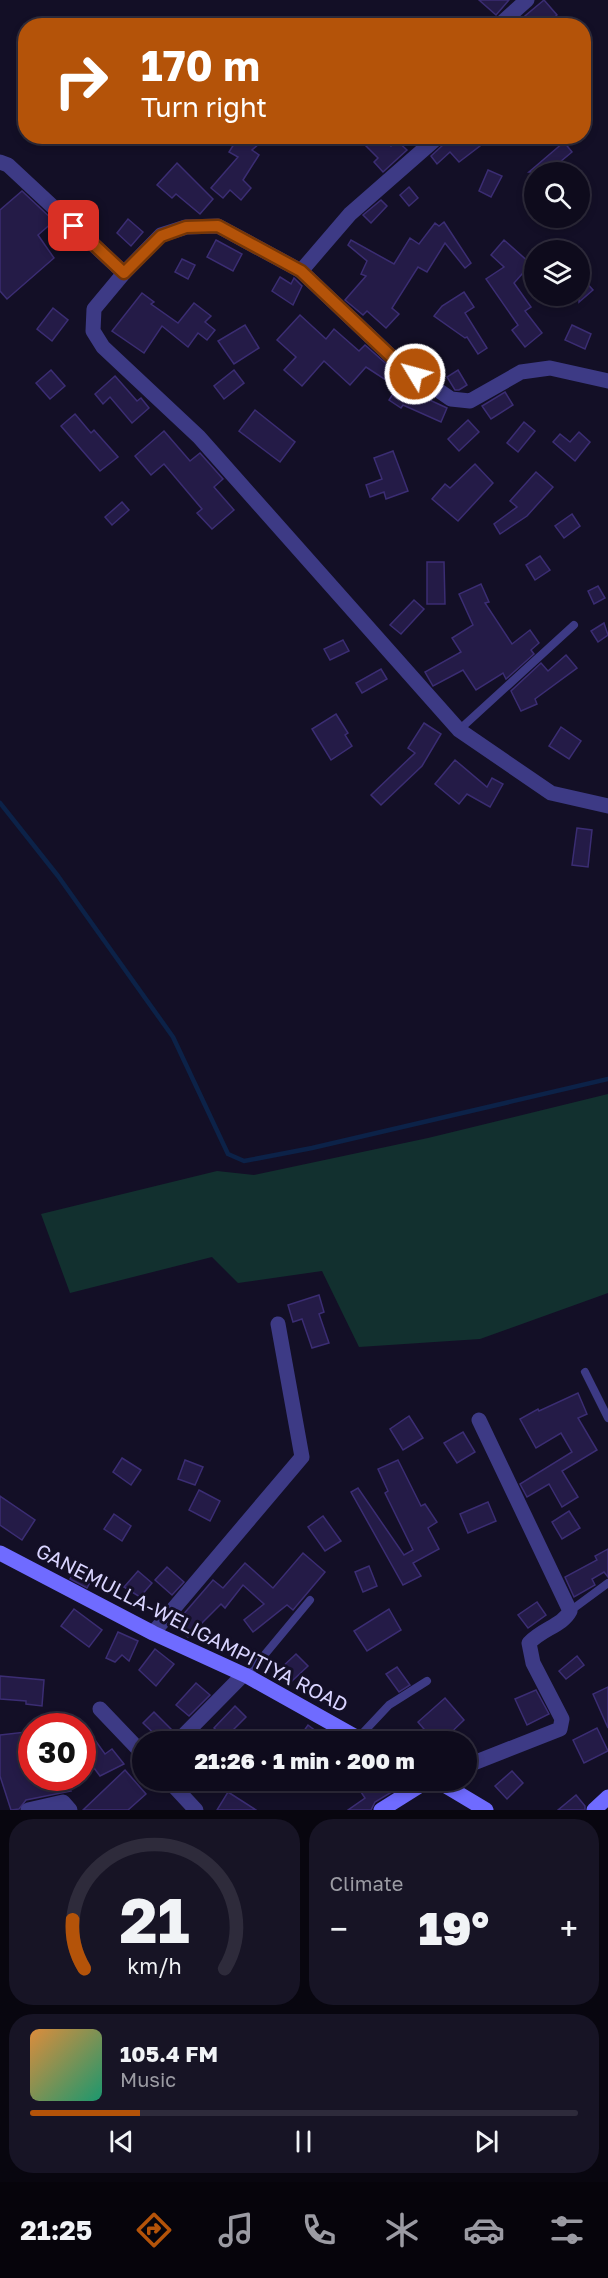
<!DOCTYPE html>
<html lang="en">
<head>
<meta charset="utf-8">
<style>
  :root { --surface:#0e0b1c; --page:#171425; --text:#f1f3f6; --muted:#9b9ba3; --line:#2e2b3b; --accent:#b45309 }
  body { margin:0; font-family:"Golos Text",sans-serif; background:var(--page); color:var(--text); height:100vh; display:flex; flex-direction:column; font-size:22px; white-space:nowrap }
  * { box-sizing:border-box; margin:0 }
  p { font-size:20px; color:var(--muted) }
  .icon { flex:none; width:33px; height:33px; fill:none; stroke:currentColor; stroke-width:2; stroke-linecap:round; stroke-linejoin:round }
  .map { position:relative; height:1810px; overflow:hidden }
  .details { display:flex; flex-direction:column; gap:9px; padding:9px; background:#08060f; flex:1 }
  .details>* { flex:none }
  .top-card { position:absolute; left:18px; top:18px; width:573px; height:126px; border-radius:24px; box-shadow:0 3px 9px #0003,0 0 0 2px var(--line); background:#b45309; color:#fff; overflow:hidden }
  .fabs { position:absolute; left:524px; top:162px; display:grid; gap:12px }
  .fabs a { display:grid; place-items:center; width:66px; height:66px; border-radius:50%; background:var(--surface); box-shadow:0 3px 9px #0003,0 0 0 2px var(--line); font-size:30px }
  .speed { position:absolute; left:18px; top:1713px; display:flex; gap:12px; font-size:30px; font-weight:700; text-align:center }
  .speed>* { display:grid; place-content:center; width:78px; height:78px; border-radius:50%; background:var(--surface); box-shadow:0 3px 9px #0003,0 0 0 2px var(--line); line-height:1 }
  .speed .limit { border:9px solid #d22; background:#fff; color:#111 }
  .pin { position:absolute; display:grid; place-items:center; width:51px; height:51px; color:#fff; margin:-26px; border-radius:12px; box-shadow:0 3px 9px #0006 }
  .me { position:absolute; width:66px; margin:-33px; rotate:307deg; stroke-linejoin:round; filter:drop-shadow(0 0 4px #0008) }
  .turn { display:flex; align-items:center; gap:21px; height:126px; padding:0 24px; font-size:27px }
  .turn .icon { width:78px; height:78px; stroke-width:2.5 }
  .turn b { display:block; font-size:42px; line-height:51px }
  .big { font-size:45px; font-weight:800; line-height:1.1 }
  .details .card { flex:1; display:flex; flex-direction:column; justify-content:center; gap:9px; min-width:0; padding:0 21px; border-radius:24px; background:var(--page) }
  .details .dial { align-items:center; gap:0 }
  .dial svg { height:156px; overflow:visible; fill:none; stroke:var(--line); stroke-width:7; stroke-linecap:round; text-anchor:middle }
  .dial text { fill:var(--text); stroke:none }
  .song { display:flex; align-items:center; gap:18px }
  .cover { width:72px; height:72px; border-radius:9px; background:linear-gradient(135deg,hsl(30 70% 55%),hsl(160 70% 35%)) }
  .played { height:6px; border-radius:3px; background:linear-gradient(90deg,var(--accent) 20%,var(--line) 20%) }
  .keys { display:flex; justify-content:space-around; direction:ltr }
  .heat { display:flex; justify-content:space-between; align-items:center; font-size:33px; direction:ltr }
  .details .tiles { flex:1; display:grid; gap:9px; grid-template-columns:1fr 1fr }
  .card:last-child { grid-column:span 2 }
  .trip { position:absolute; left:132px; top:1731px; width:345px; height:60px; border-radius:30px; background:var(--surface); box-shadow:0 3px 9px #0003,0 0 0 2px var(--line); font-weight:800; line-height:60px; text-align:center }
  .dock { display:flex; height:96px; justify-content:space-around; align-items:center; background:#06040b; color:var(--muted) }
  .dock .icon { width:42px; height:42px }
  .dock .selected { color:var(--accent) }
  .dock b { font-size:27px; color:var(--text) }
  .map>svg:first-child { display:block }
  .green { fill:#12302f }
  .lines { fill:none; stroke-linecap:round; stroke-linejoin:round }
  .stream { stroke:#0c2248; stroke-width:4.5 }
  .building { fill:#241b47; stroke:#3b2d73; stroke-width:1.5 }
  .lane { stroke:#3d3a85; stroke-width:8 }
  .street { stroke:#3d3a85; stroke-width:15 }
  .secondary { stroke:#6f6bff; stroke-width:15 }
  .route-casing { stroke:#753606; stroke-width:15 }
  .route { stroke:#b45309; stroke-width:10 }
  .labels { text-anchor:middle; stroke-width:6; stroke-linejoin:round; paint-order:stroke }
  .street-label { font-size:20px; fill:#d9d4ff; stroke:#130f26 }
</style>
</head>
<body>
<div class="map">
<svg width="608" height="1810" viewBox="0 0 608 1810">
  <rect width="100%" height="100%" fill="#130f26"/>
  <path class="green" d="M608,1094V1293L480,1339L359,1347L322,1271L238,1283L212,1257L70,1293L41,1214L217,1171L254,1175L428,1138Z"/>
  <g class="lines">
    <path class="stream" d="M0,803L58,876L173,1037L228,1154L244,1161L312,1148L608,1079"/>
  </g>
  <g class="building">
    <path d="M479,0H509L496,15Z"/>
    <path d="M544,0L557,15L551,20L556,26H513Z"/>
    <path d="M239,136H268L252,150L259,155L243,180L251,188L241,200L230,190L223,198L211,188L238,157L229,152Z"/>
    <path d="M356,136H382L391,146L396,140L407,150L383,172L374,162L378,158Z"/>
    <path d="M448,136H493L459,162L450,152L437,164L431,156L445,143Z"/>
    <path d="M564,142L572,152L548,172H529Z"/>
    <path d="M177,163L213,199L200,214L176,194L172,198L157,185Z"/>
    <path d="M488,170L502,176L491,197L479,191Z"/>
    <path d="M409,187L418,198L409,206L400,195Z"/>
    <path d="M22,191L54,221L38,235L54,258L7,299L0,291V210Z"/>
    <path d="M381,200L387,206L371,223L363,215Z"/>
    <path d="M128,219L143,232L131,246L117,233Z"/>
    <path d="M444,222L471,263L465,268L445,243L427,272L418,267L392,308L399,314L386,328L367,311L363,315L345,300L366,276L361,274L367,261L348,245L351,240L394,264L410,238L419,244L435,223L439,226Z"/>
    <path d="M216,240L242,254L233,271L207,257Z"/>
    <path d="M504,240L531,264L514,283L531,307L525,311L542,333L525,347L512,330L518,325L486,279L504,267L491,255Z"/>
    <path d="M182,259L195,265L188,279L175,272Z"/>
    <path d="M280,277L291,284L294,278L302,286L293,305L272,291Z"/>
    <path d="M585,281L593,290L579,302V286Z"/>
    <path d="M464,292L474,307L465,313L487,348L478,354L467,337L465,338L434,316L442,306Z"/>
    <path d="M142,293L154,302L151,304L178,323L194,303L211,316L205,322L215,330L207,340L198,333L188,347L162,326L144,353L112,331Z"/>
    <path d="M53,308L68,320L52,341L37,329Z"/>
    <path d="M300,315L326,339L334,329L359,351L365,345L401,377L395,386L366,367L350,385L324,361L302,386L284,370L296,357L277,340Z"/>
    <path d="M245,325L259,348L234,364L218,341Z"/>
    <path d="M572,325L591,334L585,349L565,340Z"/>
    <path d="M51,370L65,386L50,399L36,383Z"/>
    <path d="M234,370L244,383L224,399L214,386Z"/>
    <path d="M458,370L467,385L459,390H455L447,377Z"/>
    <path d="M115,376L137,401L141,398L149,408L132,423L110,397L103,404L95,394Z"/>
    <path d="M401,381L412,388L410,391L447,408L441,422L403,405L401,408L389,400Z"/>
    <path d="M505,392L513,405L491,419L482,406Z"/>
    <path d="M255,410L295,442L280,462L239,431Z"/>
    <path d="M75,414L91,433L94,430L118,457L100,471L61,426Z"/>
    <path d="M468,420L479,432L459,451L448,439Z"/>
    <path d="M524,422L535,431L518,452L507,443Z"/>
    <path d="M164,431L190,461L200,453L223,479L214,487L234,510L212,529L197,513L202,509L164,464L151,475L135,456Z"/>
    <path d="M579,432L590,442L575,461L553,442L560,434L570,442Z"/>
    <path d="M393,451L408,491L386,499L384,492L370,497L366,485L382,479L374,458Z"/>
    <path d="M475,464L493,483L458,521L432,499L445,484L450,488Z"/>
    <path d="M536,472L553,487L527,516L500,534L494,524L517,507L510,501Z"/>
    <path d="M122,502L129,510L112,525L105,517Z"/>
    <path d="M572,514L580,526L564,538L555,526Z"/>
    <path d="M540,556L550,570L535,580L526,565Z"/>
    <path d="M427,562H444L445,604H427Z"/>
    <path d="M481,584L489,602L485,603L512,644L530,630L539,643L531,650L534,654L506,679L503,673L476,690L463,670L433,686L425,672L461,652L452,638L473,625L459,594Z"/>
    <path d="M598,586L605,598L594,604L588,591Z"/>
    <path d="M414,600L424,609L401,634L390,625Z"/>
    <path d="M604,623L608,635L598,642L591,631Z"/>
    <path d="M343,640L349,651L330,660L324,649Z"/>
    <path d="M566,655L577,668L535,699L537,704L521,711L511,691L541,663L548,671Z"/>
    <path d="M381,669L387,679L362,693L356,683Z"/>
    <path d="M336,714L348,733L345,735L352,746L331,760L312,729Z"/>
    <path d="M424,723L441,734L422,766L381,805L371,795L415,753L408,748Z"/>
    <path d="M561,727L581,741L569,759L549,746Z"/>
    <path d="M455,760L487,787L492,778L503,784L490,807L467,794L459,804L435,784Z"/>
    <path d="M577,828L592,830L588,867L572,865Z"/>
    <path d="M319,1295L324,1312L319,1314L329,1343L312,1348L302,1319L293,1322L288,1305Z"/>
    <path d="M578,1393L587,1414L578,1418L597,1450L562,1471L578,1497L562,1507L549,1484L527,1497L520,1484L572,1452L561,1433L536,1448L520,1419L538,1409L539,1411Z"/>
    <path d="M409,1416L423,1438L403,1450L390,1429Z"/>
    <path d="M463,1432L475,1452L457,1463L444,1443Z"/>
    <path d="M122,1458L141,1470L131,1485L113,1472Z"/>
    <path d="M185,1460L203,1467L195,1485L178,1479Z"/>
    <path d="M398,1460L421,1506L425,1504L437,1522L428,1528L439,1549L413,1563L421,1576L403,1585L351,1492L358,1488L404,1555L413,1550L385,1493L388,1491L378,1469Z"/>
    <path d="M199,1490L220,1501L210,1521L189,1510Z"/>
    <path d="M0,1496L35,1520L22,1540L0,1525Z"/>
    <path d="M488,1502L496,1521L468,1533L460,1514Z"/>
    <path d="M569,1511L580,1528L562,1539L552,1522Z"/>
    <path d="M114,1514L131,1526L122,1541L104,1529Z"/>
    <path d="M323,1516L341,1541L325,1551L308,1527Z"/>
    <path d="M608,1549V1577L604,1572L592,1579L595,1585L574,1597L565,1577L597,1560L595,1556Z"/>
    <path d="M303,1553L325,1572L293,1610L287,1605L253,1632L244,1620L264,1604L243,1585L225,1608L221,1604L188,1637L175,1624L213,1580L223,1588L245,1563L273,1588Z"/>
    <path d="M78,1566L94,1575L87,1588L70,1579Z"/>
    <path d="M369,1566L377,1586L363,1592L355,1572Z"/>
    <path d="M167,1567L184,1582L172,1595L155,1580Z"/>
    <path d="M138,1571L152,1583L140,1597L124,1587Z"/>
    <path d="M537,1602L546,1615L528,1628L518,1615Z"/>
    <path d="M74,1609L102,1630L89,1647L61,1626Z"/>
    <path d="M389,1609L401,1630L367,1651L354,1631Z"/>
    <path d="M118,1632L138,1641L129,1661L122,1655L115,1662L106,1658Z"/>
    <path d="M155,1649L174,1664L156,1686L139,1670Z"/>
    <path d="M296,1654L308,1666L291,1682L280,1669Z"/>
    <path d="M577,1656L584,1665L566,1679L559,1671Z"/>
    <path d="M397,1667L410,1685L399,1692L386,1674Z"/>
    <path d="M0,1676L44,1680L42,1706L26,1704V1701L0,1699Z"/>
    <path d="M196,1683L210,1695L189,1716L176,1705Z"/>
    <path d="M608,1687V1728L593,1694Z"/>
    <path d="M536,1690L549,1714L527,1725L515,1699Z"/>
    <path d="M445,1698L464,1720L441,1742H435L418,1722Z"/>
    <path d="M235,1706L246,1717L225,1738L214,1728Z"/>
    <path d="M154,1712L173,1731L163,1742L143,1723Z"/>
    <path d="M82,1722L105,1754L112,1749L124,1764L100,1776L82,1752Z"/>
    <path d="M308,1725L321,1735L316,1742H296Z"/>
    <path d="M597,1728L608,1751L584,1763L573,1740Z"/>
    <path d="M26,1732L31,1778H65L71,1791L26,1800L19,1809L11,1810L0,1776V1735Z"/>
    <path d="M125,1770L146,1794L128,1810H83Z"/>
    <path d="M512,1771L523,1783L507,1799L495,1786Z"/>
    <path d="M353,1780H394L400,1787L375,1802L371,1810H348L365,1798Z"/>
    <path d="M228,1792L256,1810H217Z"/>
    <path d="M576,1795L585,1806V1810H558Z"/>
  </g>
  <g class="lines">
    <g class="lane">
      <path d="M459,730L574,625"/>
      <path d="M585,1372L608,1418"/>
      <path d="M570,1611L608,1583"/>
      <path d="M247,1676L310,1600"/>
      <path d="M358,1738L389,1705L427,1681"/>
    </g>
    <g class="street">
      <path d="M498,26L527,0"/>
      <path d="M0,162L8,165L124,273"/>
      <path d="M301,271L350,214L439,136"/>
      <path d="M608,381L550,368L521,372L470,401L451,399L397,362L301,271L218,226L186,227L161,235L124,273L94,309L93,331L103,347L199,437L459,730L551,793L608,806"/>
      <path d="M153,1633L302,1457L278,1324"/>
      <path d="M100,1709L142,1753"/>
      <path d="M177,1742L243,1675"/>
      <path d="M466,1766L560,1729L562,1719L533,1663L529,1643C543,1628 562,1626 570,1611L479,1420"/>
      <path d="M168,1780L196,1810"/>
      <path d="M28,1810L63,1802L70,1810"/>
    </g>
    <g class="secondary">
      <path d="M0,1553L153,1633L247,1676L365,1742"/>
      <path d="M436,1780L486,1810"/>
      <path d="M381,1810L429,1780"/>
      <path d="M594,1810L608,1797"/>
    </g>
  </g>
  <g class="lines">
    <g class="route-casing">
      <path id="route" d="M74,226L124,273L161,236L186,227L218,226L301,271L397,362L415,374"/>
    </g>
    <use href="#route" class="route"/>
  </g>
  <g class="labels">
    <g class="street-label">
      <text transform="translate(192 1628) rotate(27)" y="7">GANEMULLA-WELIGAMPITIYA ROAD</text>
    </g>
  </g>
</svg>
<div class="fabs">
<a><svg class="icon" aria-label="search" viewBox="0 0 24 24"><circle cx="10" cy="10" r="6"/><path d="M15 15l6 6"/></svg></a>
<a><svg class="icon" aria-label="layers" viewBox="0 0 24 24"><path d="M12 4l9 5-9 5-9-5zM3 14l9 5 9-5"/></svg></a>
</div>
<div class="speed"><div class="limit">30</div></div>
<div class="pin" style="left:74px;top:226px;background:#d93025"><svg class="icon" aria-label="arrive" viewBox="0 0 24 24"><path d="M6 21V4h12l-3 4 3 4H6"/></svg></div>
<svg class="me" style="left:415px;top:374px" viewBox="-20 -20 40 40"><circle r="17" fill="#b45309" stroke="#fff" stroke-width="3"/><path d="M0-11L8 9 0 5-8 9z" fill="#fff"/></svg>
<div class="trip">21:26 · 1 min · 200 m</div>
<div class="top-card">
<div class="turn"><svg class="icon" aria-label="right" viewBox="0 0 24 24"><path d="M7 20v-9h11M14 6l5 5-5 5"/></svg><div><b>170 m</b>Turn right</div></div>
</div>
</div>
<section class="details">
<div class="tiles">
<div class="card dial"><svg viewBox="0 0 100 80">
<path d="M14 69A42 42 0 1 1 86 69"/>
<path d="M14 69A42 42 0 0 1 8 44" stroke="#b45309"/>
<text x="50" y="56" font-size="32" font-weight="700">21</text>
<text x="50" y="72" font-size="11">km/h</text>
</svg></div>
<div class="card"><p>Climate</p>
<div class="heat"><a>−</a><b class="big">19°</b><a>+</a></div>
</div>
<div class="card">
<div class="song"><i class="cover"></i><div><b>105.4 FM</b><p>Music</p></div></div>
<div class="played"></div>
<div class="keys"><svg class="icon" aria-label="previous" viewBox="0 0 24 24"><path d="M18 5L8 12l10 7zM5 5v14"/></svg><svg class="icon" aria-label="pause" viewBox="0 0 24 24"><path d="M8 5v14M16 5v14"/></svg><svg class="icon" aria-label="next" viewBox="0 0 24 24"><path d="M6 5l10 7-10 7zM19 5v14"/></svg></div>
</div>
</div>
</section>
<nav class="dock">
<b>21:25</b>
<svg class="icon selected" aria-label="directions" viewBox="0 0 24 24"><path d="M12 3l9 9-9 9-9-9zM9 14v-3h6M13 9l2 2-2 2"/></svg>
<svg class="icon" aria-label="music" viewBox="0 0 24 24"><path d="M9 18V5l10-2v13"/><circle cx="6" cy="18" r="3"/><circle cx="16" cy="16" r="3"/></svg>
<svg class="icon" aria-label="phone" viewBox="0 0 24 24"><path d="M5 4h4l2 5-3 2q2 4 5 5l2-3 5 2v4C11 20 4 13 5 4z"/></svg>
<svg class="icon" aria-label="climate" viewBox="0 0 24 24"><path d="M12 3v18M4 7l16 10M4 17L20 7"/></svg>
<svg class="icon" aria-label="car" viewBox="0 0 24 24"><path d="M5 17H2v-5l4-1 3-4h7l3 4 3 1v5h-3M9 17h6M6 11h13"/><circle cx="7" cy="17" r="2"/><circle cx="17" cy="17" r="2"/></svg>
<svg class="icon" aria-label="filters" viewBox="0 0 24 24"><path d="M4 7h16M4 17h16"/><circle cx="9" cy="7" r="2"/><circle cx="15" cy="17" r="2"/></svg>
</nav>
</body>
</html>
